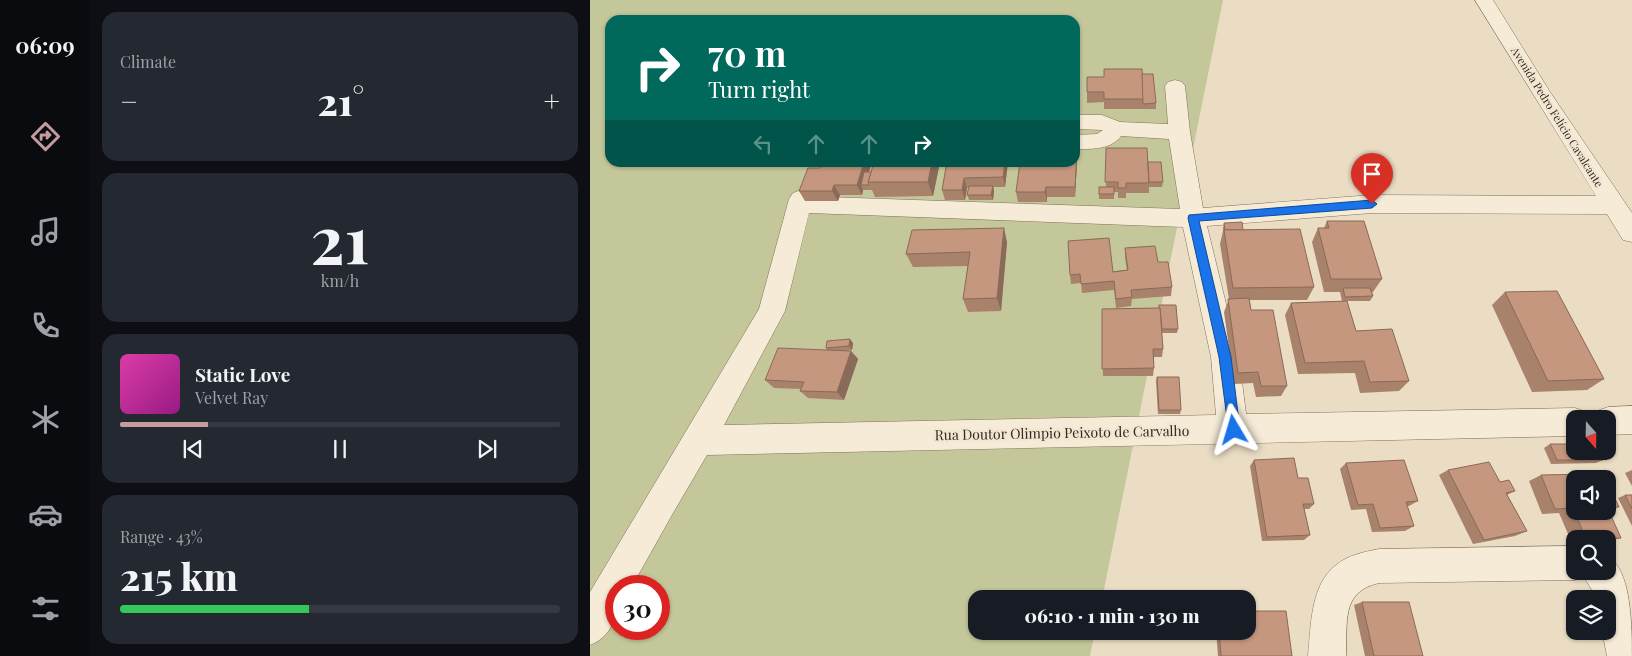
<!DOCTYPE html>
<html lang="en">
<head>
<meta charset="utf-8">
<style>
  :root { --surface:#171b24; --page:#242831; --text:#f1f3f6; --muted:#9ea1a6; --line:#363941; --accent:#c49ca0 }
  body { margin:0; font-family:"Playfair Display",serif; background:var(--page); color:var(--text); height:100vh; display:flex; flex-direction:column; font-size:19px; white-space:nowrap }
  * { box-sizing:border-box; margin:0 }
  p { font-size:16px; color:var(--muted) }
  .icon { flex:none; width:28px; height:28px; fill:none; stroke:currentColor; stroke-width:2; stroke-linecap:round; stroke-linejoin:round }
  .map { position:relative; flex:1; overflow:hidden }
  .details { display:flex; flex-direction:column; gap:12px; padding:12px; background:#0d0f14; width:500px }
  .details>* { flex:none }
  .banner { position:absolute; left:15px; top:15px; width:475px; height:152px; border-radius:15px; box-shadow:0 1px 4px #0004; background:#00695c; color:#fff; overflow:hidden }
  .needle { width:32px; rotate:160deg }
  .fabs { position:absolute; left:976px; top:410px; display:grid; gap:10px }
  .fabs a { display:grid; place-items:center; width:50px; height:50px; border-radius:10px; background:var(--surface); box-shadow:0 1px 4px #0004; font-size:25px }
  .speed { position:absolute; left:15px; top:575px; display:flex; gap:10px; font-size:25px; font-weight:700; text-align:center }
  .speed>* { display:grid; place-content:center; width:65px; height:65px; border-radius:50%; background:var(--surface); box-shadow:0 1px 4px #0004; line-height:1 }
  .speed .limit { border:8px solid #d22; background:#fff; color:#111 }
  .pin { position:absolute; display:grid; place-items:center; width:42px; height:42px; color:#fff; margin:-51px -21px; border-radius:50% 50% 50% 0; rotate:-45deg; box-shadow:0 0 5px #0007 }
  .pin .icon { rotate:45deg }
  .me { position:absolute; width:55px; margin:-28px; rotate:353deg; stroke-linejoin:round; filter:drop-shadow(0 0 4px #0008) }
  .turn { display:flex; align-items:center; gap:18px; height:105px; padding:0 20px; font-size:22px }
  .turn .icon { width:65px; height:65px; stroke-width:2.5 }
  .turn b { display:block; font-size:35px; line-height:42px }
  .lanes { display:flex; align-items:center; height:48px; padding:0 20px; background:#0003; justify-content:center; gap:25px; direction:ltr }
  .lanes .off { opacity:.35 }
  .big { font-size:38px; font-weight:800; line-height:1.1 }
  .details .widget { flex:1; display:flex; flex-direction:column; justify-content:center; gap:8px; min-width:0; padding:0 18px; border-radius:15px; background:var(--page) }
  .details .dial { align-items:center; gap:0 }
  .dial b { font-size:65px; line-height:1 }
  .song { display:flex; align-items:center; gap:15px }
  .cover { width:60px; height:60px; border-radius:8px; background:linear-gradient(135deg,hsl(320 70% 55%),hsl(310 70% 35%)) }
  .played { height:5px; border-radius:2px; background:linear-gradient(90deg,var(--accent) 20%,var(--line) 20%) }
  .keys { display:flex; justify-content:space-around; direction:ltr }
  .heat { display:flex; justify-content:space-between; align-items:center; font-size:28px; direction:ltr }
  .charge { height:8px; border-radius:4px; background:linear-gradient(90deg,#34c759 43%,var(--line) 0) }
  .trip { position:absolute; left:378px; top:590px; width:288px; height:50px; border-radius:15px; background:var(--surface); box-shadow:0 1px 4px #0004; font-weight:800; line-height:50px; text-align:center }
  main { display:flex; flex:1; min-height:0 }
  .tab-bar { display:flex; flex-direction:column; width:90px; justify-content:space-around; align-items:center; background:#090b0e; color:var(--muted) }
  .tab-bar .icon { width:35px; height:35px }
  .tab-bar .active { color:var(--accent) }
  .tab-bar b { font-size:22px; color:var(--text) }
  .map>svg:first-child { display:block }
  .green { fill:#c4c799; fill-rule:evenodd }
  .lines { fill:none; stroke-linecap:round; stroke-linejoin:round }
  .minor-casing { stroke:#836f5c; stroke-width:1 }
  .minor { fill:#f5ebd7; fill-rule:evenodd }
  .wall { fill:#a9826c }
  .shaded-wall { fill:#8a6a58 }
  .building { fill:#c5977e; stroke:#8a6a58 }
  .route { fill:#1a73e8; stroke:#114b97 }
  .labels { text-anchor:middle; stroke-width:5; stroke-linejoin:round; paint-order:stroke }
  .far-street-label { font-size:11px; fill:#34281f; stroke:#f2e7d3 }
  .street-label { font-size:14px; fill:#34281f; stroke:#f2e7d3 }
</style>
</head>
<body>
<main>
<nav class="tab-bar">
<b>06:09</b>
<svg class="icon active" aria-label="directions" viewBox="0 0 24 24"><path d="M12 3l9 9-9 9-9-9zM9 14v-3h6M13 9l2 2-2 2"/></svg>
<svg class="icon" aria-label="music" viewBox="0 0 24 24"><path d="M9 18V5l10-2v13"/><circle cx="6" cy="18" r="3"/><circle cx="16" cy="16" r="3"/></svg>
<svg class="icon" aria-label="phone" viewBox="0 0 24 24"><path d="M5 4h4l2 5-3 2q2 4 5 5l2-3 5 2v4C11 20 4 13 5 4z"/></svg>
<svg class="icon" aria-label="climate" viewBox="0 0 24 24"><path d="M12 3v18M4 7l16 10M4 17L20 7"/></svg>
<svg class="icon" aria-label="car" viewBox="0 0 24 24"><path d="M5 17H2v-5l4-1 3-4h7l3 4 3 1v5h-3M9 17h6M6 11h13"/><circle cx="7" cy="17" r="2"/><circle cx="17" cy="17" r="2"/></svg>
<svg class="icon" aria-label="filters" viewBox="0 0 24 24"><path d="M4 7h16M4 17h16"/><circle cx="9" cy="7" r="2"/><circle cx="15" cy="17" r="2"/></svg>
</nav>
<section class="details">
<div class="widget"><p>Climate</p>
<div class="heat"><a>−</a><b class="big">21°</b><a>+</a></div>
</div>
<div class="widget dial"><b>21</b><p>km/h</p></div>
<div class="widget">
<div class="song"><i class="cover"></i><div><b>Static Love</b><p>Velvet Ray</p></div></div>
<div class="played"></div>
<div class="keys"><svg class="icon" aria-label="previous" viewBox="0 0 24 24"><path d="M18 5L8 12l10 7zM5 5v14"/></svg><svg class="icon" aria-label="pause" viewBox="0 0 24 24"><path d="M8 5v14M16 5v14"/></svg><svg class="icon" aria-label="next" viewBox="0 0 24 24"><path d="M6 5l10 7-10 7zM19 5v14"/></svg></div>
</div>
<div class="widget"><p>Range · 43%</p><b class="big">215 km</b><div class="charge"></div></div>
</section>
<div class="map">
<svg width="1042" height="656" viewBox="0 0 1042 656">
  <rect width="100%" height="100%" fill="#eaddc4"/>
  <path class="green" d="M0,0H633L512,599H386V631H505L500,656H0ZM20,20H485V162H20ZM26,586H69V629H26Z"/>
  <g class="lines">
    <g class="minor-casing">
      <g id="minor">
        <path d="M885,0H903L960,92L1042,213V242L1033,240L1017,214L782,213L617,226L649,357L656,414L985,408L996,412L999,419H985V436L117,455L83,513L42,586H26C26,612 27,634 0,645V592L169,309L199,199L203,193L211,190L223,196L236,197L590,209L579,139L531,136C521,150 500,149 485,149V135L507,134L513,130L485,129V115H512L530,122L578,124L575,86L578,82L585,80L592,82L595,86L600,132L613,208L782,195L1006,196ZM219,213L593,227L621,357L626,415L134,425L195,311Z"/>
        <path d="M1042,406V434L1018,435V419H1004L1007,411L1018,407Z"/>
        <path d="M985,546V571H1018V557C1042,569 1042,631 1042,656H1017L1012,631H1018V599H1005L1003,592L994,577L985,580L789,583C750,592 758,623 756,656H718C721,627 720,585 746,565C758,555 774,552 789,549Z"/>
      </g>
    </g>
    <use href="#minor" class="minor"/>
  </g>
  <g class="wall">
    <path d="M552,74L566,103V109H514V102L497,103V92L514,77Z"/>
    <path d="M516,148L558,162L573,182L572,187H559V193H536V198H528V192H524V199H509V187H516Z"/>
    <path d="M282,162L279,172L350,162L343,196L285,197L282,190H273L272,195H250L248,201H215L209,191L230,168Z"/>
    <path d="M357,162H418L415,187H403L404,191L403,200H379L377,195L379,188H377L375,200H355L352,190Z"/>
    <path d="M487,162L485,197H457V202H428L426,192Z"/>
    <path d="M737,221L792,279L783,292H782L783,296L780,301H757L766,331L819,381L809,391L770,393L765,373L708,374L695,315L701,303L752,301L750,292H734L722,242L728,228H734Z"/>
    <path d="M634,223L653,230L724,287L717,300H659L661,310L697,386L691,396L666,397L663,383L644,384L634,312L639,299L630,244L633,231V228Z"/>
    <path d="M417,242L411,311L378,312L373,299L378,266L323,267L316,254Z"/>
    <path d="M535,248L568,262L582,287L581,296L542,299L541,306L526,308L524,290L492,293L491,283L481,284L480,275L537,270L535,258Z"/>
    <path d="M915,292L1014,379L997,390L942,392L902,305Z"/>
    <path d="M569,305L588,329L587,333H572L573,349L572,357H564V368L563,376H513L512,309L569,308Z"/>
    <path d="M263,343L262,350L255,351H261L268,359L254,400L218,398L210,391L211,389L184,388L175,380L237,350L236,348Z"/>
    <path d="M567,377L591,410L590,414H568L566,381Z"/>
    <path d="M960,444L1013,460L1006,463L961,464L954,448Z"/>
    <path d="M664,460L708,478L724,504L719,509H714L720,535L714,540L672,541L660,466Z"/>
    <path d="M756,463L828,501L819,506H817L824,526L815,531L782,532L776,509L761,510L750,469Z"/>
    <path d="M858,470L910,482L925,491L917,495L937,531L925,536L883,544L849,475Z"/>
    <path d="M1042,470V486L1035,473Z"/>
    <path d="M951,475L1018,511V484L1029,507L1018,510L1031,538L1018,541V539H985V543H982L969,513L952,514L939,481Z"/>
    <path d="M1035,495H1042V526L1028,498Z"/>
    <path d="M772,602L833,656H775L764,605Z"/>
    <path d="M663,611L702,656H628L626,631H656Z"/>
  </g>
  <g class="shaded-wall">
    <path d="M487,152V162L485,197V187Z"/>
    <path d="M274,162H282L275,185H271L273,190L272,195L267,185Z"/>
    <path d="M342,162H350L343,196L338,182Z"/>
    <path d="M415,162H418L415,187L413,177Z"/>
    <path d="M374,178L377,188L375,200L372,190Z"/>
    <path d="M244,185L250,195L248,201L242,191Z"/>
    <path d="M403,186L404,191L403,200L401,195Z"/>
    <path d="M456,187L457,197V202L455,192Z"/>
    <path d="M414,228L417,242L411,311L407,298Z"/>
    <path d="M260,339L263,343L262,350L259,346Z"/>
    <path d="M261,351L268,359L254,400L247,392Z"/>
  </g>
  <g class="building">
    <path d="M514,69H552L554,99H514V92H497V77H514Z"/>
    <path d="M552,74H563L566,103L553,104Z"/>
    <path d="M516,148H557L559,183H536V188H528V182H515Z"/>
    <path d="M485,152H487L485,187H456L455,192H426L430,162H485Z"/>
    <path d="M232,162H274L267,185H244L242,191H209L218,168H230Z"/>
    <path d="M284,162H342L338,182H278Z"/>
    <path d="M357,162H415L413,177L374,178L372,190H352Z"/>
    <path d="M558,162H571L573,182H559Z"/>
    <path d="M274,172H281L278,182L279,185H271Z"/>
    <path d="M379,186H403L401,195H377Z"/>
    <rect x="509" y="187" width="15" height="7"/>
    <path d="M737,221H774L792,279H741L728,228H739Z"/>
    <path d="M652,222L653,230H635L634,223Z"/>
    <path d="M414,228L407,298L373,299L380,252L316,254L322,230Z"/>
    <path d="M710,229L724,287L643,288L634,230Z"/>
    <path d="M519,238L523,272L538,270L535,248L565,246L568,262H578L582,287L541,290L542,297L526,299L524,281L491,284L490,274L480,275L478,241Z"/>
    <path d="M753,288H780L783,296L755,297Z"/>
    <path d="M967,291L1014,379L958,381L915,292Z"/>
    <path d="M659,298L661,310H683L697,386H671L668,372L648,373L638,299Z"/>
    <path d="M757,301L766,331L802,329L819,381L780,382L774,361L715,363L701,303Z"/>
    <path d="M569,305H586L588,329H572L570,308H569Z"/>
    <path d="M570,308L573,349H563L564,368L512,369V309Z"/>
    <path d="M260,339L259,346L236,348L237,341Z"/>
    <path d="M188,348L261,351L247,392L210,391L214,382L175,380Z"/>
    <path d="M567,377H589L591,410H569Z"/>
    <path d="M960,444H985V451H1009L1013,460H967Z"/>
    <path d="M704,458L708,478H718L724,504H713L720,535L677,537L664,460Z"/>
    <path d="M814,460L828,501L816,502L824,526L790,528L783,504L768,505L756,463Z"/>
    <path d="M899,462L910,482L919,480L925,491L916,493L937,531L894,540L858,470Z"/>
    <path d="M1001,474L1003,479H985V511H1018V509L1031,538L996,539L983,508L965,509L951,475Z"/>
    <path d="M1018,484L1029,507H1018Z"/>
    <path d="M1035,495H1042V509Z"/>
    <path d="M772,602H819L833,656H784Z"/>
    <path d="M656,607L663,608V611H696L702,656H631L629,631H656Z"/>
  </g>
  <path class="route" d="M782,200L787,204L782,208L609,221L641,357L650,430L648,434L644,436L639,434L629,357L598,218L599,215Z"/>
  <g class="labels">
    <g class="far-street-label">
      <text transform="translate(967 117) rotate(58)" y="4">Avenida Pedro Felício Cavalcante</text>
    </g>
    <g class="street-label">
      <text transform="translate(472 433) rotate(-1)" y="5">Rua Doutor Olimpio Peixoto de Carvalho</text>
    </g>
  </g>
</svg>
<div class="fabs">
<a><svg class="needle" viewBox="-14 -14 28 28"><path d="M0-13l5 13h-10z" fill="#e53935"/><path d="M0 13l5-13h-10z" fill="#9ea1a6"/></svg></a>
<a><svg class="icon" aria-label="sound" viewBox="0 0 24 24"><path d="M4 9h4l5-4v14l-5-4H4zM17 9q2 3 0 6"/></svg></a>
<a><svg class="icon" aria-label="search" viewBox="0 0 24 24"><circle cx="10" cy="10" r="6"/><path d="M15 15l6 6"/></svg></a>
<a><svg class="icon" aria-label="layers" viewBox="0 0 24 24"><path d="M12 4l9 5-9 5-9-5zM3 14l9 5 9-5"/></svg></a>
</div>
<div class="speed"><div class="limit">30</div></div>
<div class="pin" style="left:782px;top:204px;background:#d93025"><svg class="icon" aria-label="arrive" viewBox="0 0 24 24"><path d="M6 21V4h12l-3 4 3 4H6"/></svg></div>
<svg class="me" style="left:644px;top:430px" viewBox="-20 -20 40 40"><path d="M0-17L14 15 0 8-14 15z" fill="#1a73e8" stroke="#fff" stroke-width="4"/></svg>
<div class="trip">06:10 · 1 min · 130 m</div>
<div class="banner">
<div class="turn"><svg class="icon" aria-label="right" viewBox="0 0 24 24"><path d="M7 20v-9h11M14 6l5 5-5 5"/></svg><div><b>70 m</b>Turn right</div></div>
<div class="lanes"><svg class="icon off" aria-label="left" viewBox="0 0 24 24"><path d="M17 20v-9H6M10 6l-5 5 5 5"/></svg><svg class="icon off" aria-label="ahead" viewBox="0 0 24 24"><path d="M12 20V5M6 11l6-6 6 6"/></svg><svg class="icon off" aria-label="ahead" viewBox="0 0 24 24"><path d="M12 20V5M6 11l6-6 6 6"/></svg><svg class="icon" aria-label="right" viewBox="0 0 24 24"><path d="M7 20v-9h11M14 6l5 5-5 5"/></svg></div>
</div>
</div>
</main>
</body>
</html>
